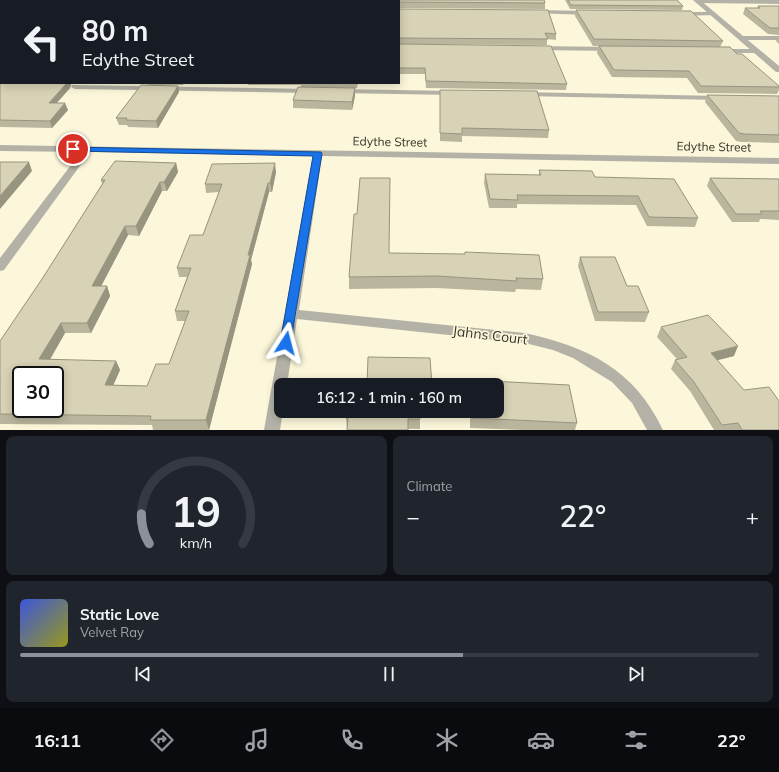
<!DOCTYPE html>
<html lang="en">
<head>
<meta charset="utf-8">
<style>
  :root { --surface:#171b24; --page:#20242c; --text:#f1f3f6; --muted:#9ea1a6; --line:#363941; --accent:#8c9099 }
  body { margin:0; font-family:Mulish,sans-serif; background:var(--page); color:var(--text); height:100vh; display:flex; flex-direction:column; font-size:15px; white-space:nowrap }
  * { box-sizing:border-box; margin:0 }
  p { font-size:13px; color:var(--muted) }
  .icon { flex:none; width:22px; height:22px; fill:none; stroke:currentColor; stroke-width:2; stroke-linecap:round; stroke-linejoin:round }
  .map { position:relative; height:430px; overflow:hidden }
  .sheet { display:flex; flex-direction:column; gap:6px; padding:6px; background:#0d0f14; flex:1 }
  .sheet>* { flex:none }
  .banner { position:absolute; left:0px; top:0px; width:400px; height:84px; box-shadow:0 2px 10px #0003; background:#171b24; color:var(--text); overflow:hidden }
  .speed { position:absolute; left:12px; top:366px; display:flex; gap:8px; font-size:20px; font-weight:700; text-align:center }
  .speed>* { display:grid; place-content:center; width:52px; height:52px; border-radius:50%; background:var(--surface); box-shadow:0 2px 10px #0003; line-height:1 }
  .speed .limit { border:2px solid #111; border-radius:6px; background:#fff; color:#111 }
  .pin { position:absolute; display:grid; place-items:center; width:34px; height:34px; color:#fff; margin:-17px; border:2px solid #fff; border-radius:50%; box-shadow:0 1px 4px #0007 }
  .me { position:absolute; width:44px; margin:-22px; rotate:9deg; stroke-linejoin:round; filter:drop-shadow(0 0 3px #0008) }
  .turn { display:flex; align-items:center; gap:14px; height:84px; padding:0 16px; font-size:18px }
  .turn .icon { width:52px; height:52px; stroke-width:2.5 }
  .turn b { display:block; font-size:28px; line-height:34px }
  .big { font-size:30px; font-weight:600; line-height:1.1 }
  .sheet .widget { flex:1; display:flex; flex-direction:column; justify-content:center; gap:6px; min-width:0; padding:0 14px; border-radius:8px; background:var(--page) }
  .sheet .dial { align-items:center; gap:0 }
  .dial svg { height:104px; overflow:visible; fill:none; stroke:var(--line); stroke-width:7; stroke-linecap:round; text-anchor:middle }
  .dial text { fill:var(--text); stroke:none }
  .song { display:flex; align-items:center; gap:12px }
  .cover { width:48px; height:48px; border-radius:6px; background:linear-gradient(135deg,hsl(230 70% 55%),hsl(60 70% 35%)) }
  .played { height:4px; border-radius:2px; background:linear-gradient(90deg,var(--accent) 60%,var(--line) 60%) }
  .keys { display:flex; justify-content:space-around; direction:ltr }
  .heat { display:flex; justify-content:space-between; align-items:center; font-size:22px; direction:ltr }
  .sheet .tiles { flex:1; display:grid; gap:6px; grid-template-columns:1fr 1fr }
  .widget:last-child { grid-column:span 2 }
  .trip { position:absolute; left:274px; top:378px; width:230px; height:40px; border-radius:8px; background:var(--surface); box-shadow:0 2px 10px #0003; font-weight:600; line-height:40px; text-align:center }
  .tabs { display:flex; height:64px; justify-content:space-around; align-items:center; background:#090b0e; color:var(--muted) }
  .tabs .icon { width:28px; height:28px }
  .tabs .on { color:var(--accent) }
  .tabs b { font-size:18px; color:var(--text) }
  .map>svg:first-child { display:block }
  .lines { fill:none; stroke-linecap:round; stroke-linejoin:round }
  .service { fill:#b4b2a6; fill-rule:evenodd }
  .minor { fill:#b4b2a6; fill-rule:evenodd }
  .tertiary { fill:#b4b2a6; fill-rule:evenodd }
  .wall { fill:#bab59d }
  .shaded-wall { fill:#97947f }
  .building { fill:#d8d3b6; stroke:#97947f; fill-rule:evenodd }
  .route { fill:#1a73e8; stroke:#114b97 }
  .labels { text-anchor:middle; stroke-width:3.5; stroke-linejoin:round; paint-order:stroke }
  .street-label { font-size:12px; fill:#37352a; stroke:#fcf7da }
  .near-street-label { font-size:14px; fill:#37352a; stroke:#fcf7da }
</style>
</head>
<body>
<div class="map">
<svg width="779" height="430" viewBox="0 0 779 430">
  <rect width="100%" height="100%" fill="#fcf7da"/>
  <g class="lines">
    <g class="service">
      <path d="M534,10L590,11L593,13L590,15L532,13L531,12Z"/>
      <path d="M713,12L715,13V15L680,16L677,14L680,12Z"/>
      <path d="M779,36V40H741L738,38L741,36Z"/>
      <path d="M72,85L310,89L314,91L310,93L75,89L71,87Z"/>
      <path d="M337,89L454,91L458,93L454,95L340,93L336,91Z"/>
      <path d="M521,92L720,96L724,98L720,100L524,96L520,94Z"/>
    </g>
    <g class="minor">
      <path d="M695,0H779V4L697,3L695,2Z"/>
      <rect x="0" y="32" width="1" height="4"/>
      <rect x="0" y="42" width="1" height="4"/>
      <path d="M534,46L612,47L616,49L612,51L537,50H534Z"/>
      <path d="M716,49H756L760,51L756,53H719L715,51Z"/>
      <path d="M0,145L779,158V164L322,156L299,310L525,333C588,347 634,369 663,430H647L632,403L612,382L573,358L553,350L525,343L297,319L287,385H281V411H283L280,430H264L313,156L90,152L4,270L0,271V258L81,152L0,151Z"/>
    </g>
    <path class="tertiary" d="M693,0H700L779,66V72H776Z"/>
  </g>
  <g class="wall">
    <path d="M0,0H544L545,3V9L399,8V1H1V29H0Z"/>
    <path d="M565,0H677L683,6L682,10L570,9Z"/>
    <path d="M758,6H779V44L776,41L779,35L768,34L743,14L745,8H757Z"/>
    <path d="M399,9L556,34V40L547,39V45L399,44Z"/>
    <path d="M576,10L723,41L720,47L593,46L575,16Z"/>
    <path d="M399,44L567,84L566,90L426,88L425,74H399Z"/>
    <path d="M599,46L737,54L779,86V90L777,94L698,93L687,78L612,77L597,53Z"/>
    <path d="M0,55L74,84H71L70,88L57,103L68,110L52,128L0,127Z"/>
    <path d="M147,83H185L183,85H148Z"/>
    <path d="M248,83H358L357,88L301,87V85H248Z"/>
    <path d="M440,90L549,130L548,138L462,136V142L440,141Z"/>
    <path d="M179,92L158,128L128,127L127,125H119L116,118Z"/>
    <path d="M707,95L779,96V143L741,142L736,141L705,102Z"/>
    <path d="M355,96L352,110L293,108V100Z"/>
    <path d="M176,163L178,172L167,191H162L139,236L128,235L101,286H107L110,296L91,333H65L50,360L116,361L120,370L113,385L147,386L169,364L185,321H177L175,311L187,277H179L177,268L203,235L219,192L206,193L205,184L276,172L272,192H269L251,260L252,264L209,430H153L152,425L0,424V341L42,279L102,184L101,180Z"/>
    <path d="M539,170L595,177L698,218L695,227L647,226L636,205L517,204V208H489L484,183L485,174L539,175Z"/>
    <path d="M710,178L779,179V220L760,219L759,222H732L707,186Z"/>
    <path d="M389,253L543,279L541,290L516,289L515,292L436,288L349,289V277Z"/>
    <path d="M580,257L627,286L649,312L645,322L595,321L578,266Z"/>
    <path d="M661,327L734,356L717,360L779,430H714L690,391L671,369L675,360L677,359L657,337Z"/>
    <path d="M470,380L569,385L577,423L575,430H524L470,428V411H497V385H469Z"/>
    <path d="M346,418L420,419V429L347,428Z"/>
  </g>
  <g class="shaded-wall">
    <path d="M67,83H75L71,84L70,88L51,109L49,103Z"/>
    <path d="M178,86L179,92L158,128L156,121Z"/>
    <path d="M355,88V96L352,110V102Z"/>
    <path d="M65,103L68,110L52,128L50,121Z"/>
    <path d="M29,162L32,171L0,209V196Z"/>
    <path d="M176,163L178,172L167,191L164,182Z"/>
    <path d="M275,163L276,172L272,192L270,183Z"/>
    <path d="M160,182L162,191L139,236L136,226Z"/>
    <path d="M268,183L269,192L251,260L252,264L209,430L206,420L248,255Z"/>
    <path d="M125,226L128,235L96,296L92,286Z"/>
    <path d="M107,286L110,296L91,333L87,323Z"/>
    <path d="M61,323L65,333L44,369L39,359Z"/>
    <path d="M738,346L734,356L707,363L711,353Z"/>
    <path d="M116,361L120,370L109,395L105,385Z"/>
  </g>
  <g class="building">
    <path d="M0,0H544L545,3L399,2V1H1V23H0Z"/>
    <path d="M568,0H677L683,6L571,5Z"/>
    <path d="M758,6H779V28H770L745,8H760Z"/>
    <path d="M399,9L548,10L556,34L545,33L548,39L399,38Z"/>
    <path d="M576,10L691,11L723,41L594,39Z"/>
    <path d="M399,44L551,46L567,84L426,81L425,68H399Z"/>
    <path d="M599,46L730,47L737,54H742L779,86V87L701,86L689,71L614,70Z"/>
    <path d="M1,54V83H67L49,103H65L50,121L0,120V55Z"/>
    <path d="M141,85L178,86L156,121L126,120L127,118H116Z"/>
    <path d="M298,87L355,88L352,102L293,100Z"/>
    <path d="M440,90L537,91L549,130L462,128V134L440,133Z"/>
    <path d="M707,95L779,96V135L744,134L739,133Z"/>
    <path d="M115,161L176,163L164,182H160L136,226H125L92,286H107L87,323H61L39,359L116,361L105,385L147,386L156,364H169L189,311H175L191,268H177L190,235H203L222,184H205L212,164L275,163L270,183H268L248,255H250L206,420H150L151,416L0,414V341L42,279L105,180H101ZM21,375H55V409H21Z"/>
    <path d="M0,162H29L0,196Z"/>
    <path d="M539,170L592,171L595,177L674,179L698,218L649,217L638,196L517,195L518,200L490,199L485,174L541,175Z"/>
    <path d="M360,178H390L389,253L465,254V252L539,255L543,279L516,278L517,281L437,276L349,277L354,214H357Z"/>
    <path d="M710,178L779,179V211H760L762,214H736Z"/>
    <path d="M580,257H615L627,286H638L649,312H598Z"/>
    <path d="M708,315L738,346L711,353L744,390L769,387L779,401V430H742L738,423L722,425L694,382L675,360L687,357L661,327Z"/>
    <path d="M368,357L430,358L432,385H367Z"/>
    <path d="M470,380L569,385L577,423L472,418L471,411H497V385H470Z"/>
    <path d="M347,411H420V419H408V430H347L348,418H346Z"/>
  </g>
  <path class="route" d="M70,147L321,152L322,154L290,346L286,347L282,346L280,343L313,156L73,151H70Z"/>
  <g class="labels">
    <g class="street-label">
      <text transform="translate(390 142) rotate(1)" y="4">Edythe Street</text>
      <text transform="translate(714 147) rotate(1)" y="4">Edythe Street</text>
    </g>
    <g class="near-street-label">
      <text transform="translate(490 335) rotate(7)" y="5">Jahns Court</text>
    </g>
  </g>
</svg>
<div class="speed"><div class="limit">30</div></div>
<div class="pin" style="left:73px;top:149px;background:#d93025"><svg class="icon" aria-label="arrive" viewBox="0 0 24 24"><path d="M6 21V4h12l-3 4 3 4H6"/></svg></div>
<svg class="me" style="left:286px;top:343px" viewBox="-20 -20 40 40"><path d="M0-17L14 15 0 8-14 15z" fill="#1a73e8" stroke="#fff" stroke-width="4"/></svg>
<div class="trip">16:12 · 1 min · 160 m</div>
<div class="banner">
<div class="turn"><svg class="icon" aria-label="left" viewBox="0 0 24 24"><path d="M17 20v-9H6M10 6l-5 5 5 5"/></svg><div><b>80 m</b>Edythe Street</div></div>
</div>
</div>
<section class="sheet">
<div class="tiles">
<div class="widget dial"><svg viewBox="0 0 100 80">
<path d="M14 69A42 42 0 1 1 86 69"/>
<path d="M14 69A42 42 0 0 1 8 46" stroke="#8c9099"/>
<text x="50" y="56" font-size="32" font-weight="700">19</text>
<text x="50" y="72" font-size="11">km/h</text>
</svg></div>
<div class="widget"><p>Climate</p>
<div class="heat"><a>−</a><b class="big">22°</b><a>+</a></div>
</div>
<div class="widget">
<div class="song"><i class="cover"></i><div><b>Static Love</b><p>Velvet Ray</p></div></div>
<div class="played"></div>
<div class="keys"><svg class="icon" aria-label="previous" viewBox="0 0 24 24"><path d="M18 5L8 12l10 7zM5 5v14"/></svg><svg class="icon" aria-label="pause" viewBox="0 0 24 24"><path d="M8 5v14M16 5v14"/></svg><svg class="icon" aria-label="next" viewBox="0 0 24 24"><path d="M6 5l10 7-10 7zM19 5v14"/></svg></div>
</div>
</div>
</section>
<nav class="tabs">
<b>16:11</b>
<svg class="icon on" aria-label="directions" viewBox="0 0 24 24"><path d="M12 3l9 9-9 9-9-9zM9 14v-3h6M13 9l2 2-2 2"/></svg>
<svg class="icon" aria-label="music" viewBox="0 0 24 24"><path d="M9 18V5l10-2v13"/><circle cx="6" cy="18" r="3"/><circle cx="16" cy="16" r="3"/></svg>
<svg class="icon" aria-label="phone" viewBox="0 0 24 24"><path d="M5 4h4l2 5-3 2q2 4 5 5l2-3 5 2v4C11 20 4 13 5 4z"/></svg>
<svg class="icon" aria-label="climate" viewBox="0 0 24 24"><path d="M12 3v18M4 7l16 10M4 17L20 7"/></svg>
<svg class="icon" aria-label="car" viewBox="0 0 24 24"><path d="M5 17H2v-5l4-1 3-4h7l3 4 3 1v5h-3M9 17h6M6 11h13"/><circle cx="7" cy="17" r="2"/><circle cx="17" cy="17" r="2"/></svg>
<svg class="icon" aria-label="filters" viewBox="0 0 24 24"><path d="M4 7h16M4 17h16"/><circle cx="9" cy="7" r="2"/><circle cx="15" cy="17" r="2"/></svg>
<b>22°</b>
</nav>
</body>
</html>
